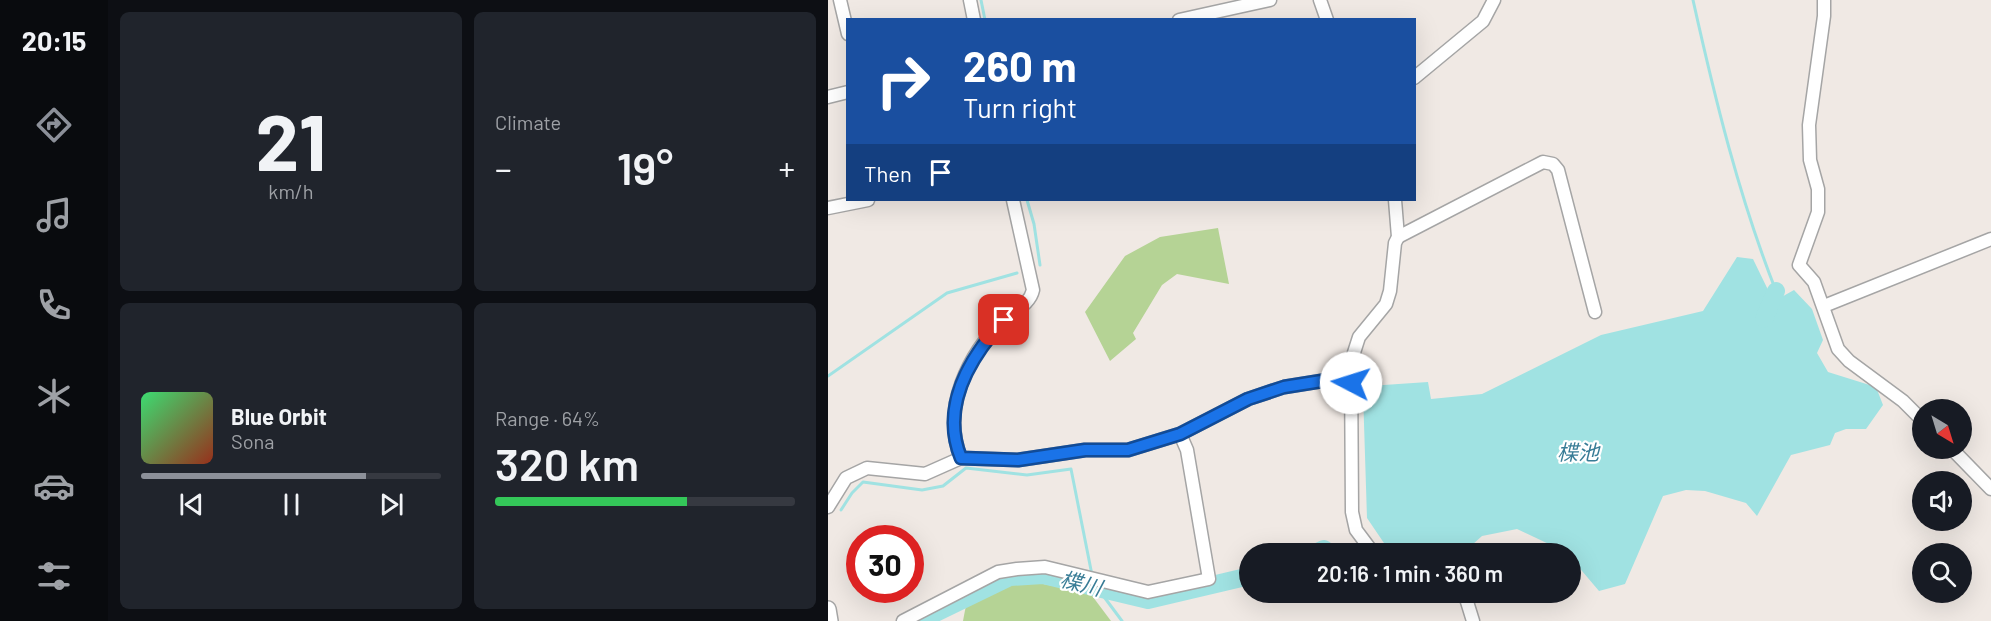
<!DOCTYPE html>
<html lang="en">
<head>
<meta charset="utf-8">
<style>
  :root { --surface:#171b24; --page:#20242c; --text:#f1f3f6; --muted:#9ea1a6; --line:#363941; --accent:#8c9099 }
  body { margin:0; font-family:Barlow,"Noto Sans JP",sans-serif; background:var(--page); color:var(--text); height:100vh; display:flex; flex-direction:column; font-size:22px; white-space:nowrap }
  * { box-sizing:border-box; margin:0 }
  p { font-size:20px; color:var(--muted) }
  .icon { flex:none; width:33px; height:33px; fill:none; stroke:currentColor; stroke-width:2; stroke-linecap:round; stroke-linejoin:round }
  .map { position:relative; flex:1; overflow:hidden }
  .side { display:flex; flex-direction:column; gap:12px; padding:12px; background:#0d0f14; width:720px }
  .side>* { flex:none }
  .top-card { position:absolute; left:18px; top:18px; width:570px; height:183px; border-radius:0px; box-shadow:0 6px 24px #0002; background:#1a4fa0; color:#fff; overflow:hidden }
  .needle { width:39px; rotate:142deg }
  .controls { position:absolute; left:1084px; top:399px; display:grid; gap:12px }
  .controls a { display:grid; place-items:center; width:60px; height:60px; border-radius:50%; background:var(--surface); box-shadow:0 6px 24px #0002; font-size:30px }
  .speed { position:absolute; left:18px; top:525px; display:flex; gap:12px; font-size:30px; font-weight:700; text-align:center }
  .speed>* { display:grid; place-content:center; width:78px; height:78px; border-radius:50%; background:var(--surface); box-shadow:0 6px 24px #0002; line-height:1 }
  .speed .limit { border:9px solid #d22; background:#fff; color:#111 }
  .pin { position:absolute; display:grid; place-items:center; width:51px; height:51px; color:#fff; margin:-26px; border-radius:12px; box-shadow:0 3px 9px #0006 }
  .me { position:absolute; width:66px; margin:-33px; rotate:275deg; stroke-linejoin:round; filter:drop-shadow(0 0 4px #0008) }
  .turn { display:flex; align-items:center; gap:21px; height:126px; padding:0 18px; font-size:27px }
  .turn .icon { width:78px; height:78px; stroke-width:2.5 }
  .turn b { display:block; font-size:42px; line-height:51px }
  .then { display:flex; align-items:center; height:57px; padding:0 18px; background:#0003; gap:12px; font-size:22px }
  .big { font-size:45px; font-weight:600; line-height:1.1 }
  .side .tile { flex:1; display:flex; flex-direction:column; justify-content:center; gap:9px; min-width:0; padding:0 21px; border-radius:9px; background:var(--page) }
  .side .dial { align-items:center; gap:0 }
  .dial b { font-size:78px; line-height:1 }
  .song { display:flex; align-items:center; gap:18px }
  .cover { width:72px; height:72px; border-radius:9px; background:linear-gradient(135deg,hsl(140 70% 55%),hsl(10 70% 35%)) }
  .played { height:6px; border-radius:3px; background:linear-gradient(90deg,var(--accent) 75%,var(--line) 75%) }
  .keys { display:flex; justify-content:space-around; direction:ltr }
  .heat { display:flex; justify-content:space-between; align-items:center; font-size:33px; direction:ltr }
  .charge { height:9px; border-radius:4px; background:linear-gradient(90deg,#34c759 64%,var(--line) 0) }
  .side .tiles { flex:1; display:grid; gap:12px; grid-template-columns:repeat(2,1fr) }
  .trip { position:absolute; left:411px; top:543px; width:342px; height:60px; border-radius:30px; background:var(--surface); box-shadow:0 6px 24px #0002; font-weight:600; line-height:60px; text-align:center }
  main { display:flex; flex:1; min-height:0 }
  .tabs { display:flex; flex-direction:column; width:108px; justify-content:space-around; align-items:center; background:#090b0e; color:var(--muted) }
  .tabs .icon { width:42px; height:42px }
  .tabs .current { color:var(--accent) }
  .tabs b { font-size:27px; color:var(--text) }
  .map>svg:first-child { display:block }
  .forest { fill:#b5d395 }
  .water { fill:#a0e2e2 }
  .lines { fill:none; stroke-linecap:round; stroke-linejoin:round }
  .stream { stroke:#a0e2e2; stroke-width:3 }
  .river { stroke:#a0e2e2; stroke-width:18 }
  .minor-casing { stroke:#a5a5a5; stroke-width:15 }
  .tertiary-casing { stroke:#a5a5a5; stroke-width:18 }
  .minor { stroke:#fff; stroke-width:12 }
  .tertiary { stroke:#fff; stroke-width:15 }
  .route-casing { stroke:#114b97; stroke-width:15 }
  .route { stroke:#1a73e8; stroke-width:10 }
  .labels { text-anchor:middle; stroke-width:4.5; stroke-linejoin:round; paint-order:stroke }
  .water-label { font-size:21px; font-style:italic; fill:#387c96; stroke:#fff }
</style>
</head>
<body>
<main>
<nav class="tabs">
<b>20:15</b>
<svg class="icon current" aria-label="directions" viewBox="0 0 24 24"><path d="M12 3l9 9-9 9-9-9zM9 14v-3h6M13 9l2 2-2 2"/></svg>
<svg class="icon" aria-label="music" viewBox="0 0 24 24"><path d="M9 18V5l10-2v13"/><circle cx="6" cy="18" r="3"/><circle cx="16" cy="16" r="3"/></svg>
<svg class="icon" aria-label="phone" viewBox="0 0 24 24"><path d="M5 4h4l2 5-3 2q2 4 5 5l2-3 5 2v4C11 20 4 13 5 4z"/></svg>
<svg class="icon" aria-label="climate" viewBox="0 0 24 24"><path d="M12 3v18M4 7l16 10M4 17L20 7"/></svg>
<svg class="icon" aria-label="car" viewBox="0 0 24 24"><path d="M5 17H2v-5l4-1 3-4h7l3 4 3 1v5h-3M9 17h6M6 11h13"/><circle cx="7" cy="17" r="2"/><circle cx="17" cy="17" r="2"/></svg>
<svg class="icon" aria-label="filters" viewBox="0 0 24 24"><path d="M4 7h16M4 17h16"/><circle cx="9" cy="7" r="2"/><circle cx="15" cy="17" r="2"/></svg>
</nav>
<section class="side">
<div class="tiles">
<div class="tile dial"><b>21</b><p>km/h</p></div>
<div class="tile"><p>Climate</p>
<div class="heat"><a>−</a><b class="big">19°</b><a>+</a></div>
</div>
<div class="tile">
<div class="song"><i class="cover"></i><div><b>Blue Orbit</b><p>Sona</p></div></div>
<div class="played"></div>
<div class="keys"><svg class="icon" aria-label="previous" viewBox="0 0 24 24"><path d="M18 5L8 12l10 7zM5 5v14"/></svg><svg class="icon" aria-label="pause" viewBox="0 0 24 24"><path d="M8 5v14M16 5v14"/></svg><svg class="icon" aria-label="next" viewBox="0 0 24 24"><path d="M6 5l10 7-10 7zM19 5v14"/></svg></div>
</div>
<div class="tile"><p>Range · 64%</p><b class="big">320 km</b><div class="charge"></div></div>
</div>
</section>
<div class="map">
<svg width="1163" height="621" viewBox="0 0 1163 621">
  <rect width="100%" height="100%" fill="#f0e9e4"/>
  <g class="forest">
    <path d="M390,228L401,284L349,274L334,285L305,333L308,339L282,361L257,312L297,256L332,237Z"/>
    <path d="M178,583H210L262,593L283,621H135L139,600Z"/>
  </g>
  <path class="water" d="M909,257L925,259L942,294L950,299L966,290L984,309L995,340L989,353L1000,372L1048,387L1055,405L1038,429H1018L1007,433L1002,445L963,455L929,516L918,503L877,491L858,490L835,496L797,584L771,591L743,558L742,554L689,529L654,536L635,553H580L558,546L539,518L535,392L541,386L600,382L603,399L654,394L773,335L875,311Z"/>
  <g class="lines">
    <g class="stream">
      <path d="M153,0L157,20"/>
      <path d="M865,0C887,99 911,197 948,291"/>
      <path d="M199,200L206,224L212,265"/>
      <path d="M0,376L119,293L189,273"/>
      <path d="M13,510L24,493L35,482L94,490L115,486L138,468L199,475L243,469L264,575"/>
      <path d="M265,582L294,621"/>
    </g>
    <g class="river">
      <path d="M936,319L948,291"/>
      <path d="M485,554L496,549L503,554"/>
      <path d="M91,621L182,577L215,575L320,600L422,576"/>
    </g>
    <g class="minor-casing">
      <g id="minor">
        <path d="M12,0L20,34"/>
        <path d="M142,0L146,20"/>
        <path d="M492,0L499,20"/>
        <path d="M996,0V16L981,125L982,160L990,189V212L971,265L986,282L1010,349L1021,361L1075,401L1095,421"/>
        <path d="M351,20L442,0"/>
        <path d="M586,78L655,21L666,0"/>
        <path d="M0,97L20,92"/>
        <path d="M0,208L40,200"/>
        <path d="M570,237L715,162L725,164L730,170L767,312"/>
        <path d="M996,306L1163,239"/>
        <path d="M1123,448L1163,489"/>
        <path d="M133,458C113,409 140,353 177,319C187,310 202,304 205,290L185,200"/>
        <path d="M0,507L18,478L39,468L97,474L133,458L190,460L257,450H300L352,434L420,399L456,387L506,379L523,383"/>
        <path d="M546,554L528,530L524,512L523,362L531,337L558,304L562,291L567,243L570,237L567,200"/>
        <path d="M636,592L645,621"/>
        <path d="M75,621L170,572L189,569L217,567L320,592L381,579L359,450L352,434"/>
      </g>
    </g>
    <g class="tertiary-casing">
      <path id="tertiary" d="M0,609L2,621"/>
    </g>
    <use href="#minor" class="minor"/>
    <use href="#tertiary" class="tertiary"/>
  </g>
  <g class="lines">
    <g class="route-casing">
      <path id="route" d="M176,320C142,357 112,407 133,458L190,460L257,450H300L352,434L420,399L456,387L506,379L523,383"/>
    </g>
    <use href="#route" class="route"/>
  </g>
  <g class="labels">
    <g class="water-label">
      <text x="750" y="460">楪池</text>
      <text transform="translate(253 584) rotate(14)" y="7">楪川</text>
    </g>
  </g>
</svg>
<div class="controls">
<a><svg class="needle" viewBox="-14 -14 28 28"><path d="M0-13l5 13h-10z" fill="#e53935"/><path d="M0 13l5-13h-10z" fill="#9ea1a6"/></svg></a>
<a><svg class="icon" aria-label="sound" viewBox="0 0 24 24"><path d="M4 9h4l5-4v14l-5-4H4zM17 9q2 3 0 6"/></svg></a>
<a><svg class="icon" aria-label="search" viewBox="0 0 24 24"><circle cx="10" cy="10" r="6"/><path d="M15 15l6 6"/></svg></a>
</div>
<div class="speed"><div class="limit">30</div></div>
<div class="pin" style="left:176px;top:320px;background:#d93025"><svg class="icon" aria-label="arrive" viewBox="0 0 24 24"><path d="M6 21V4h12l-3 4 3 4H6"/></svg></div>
<svg class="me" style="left:523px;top:383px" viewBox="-20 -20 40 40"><circle r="19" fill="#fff"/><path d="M0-13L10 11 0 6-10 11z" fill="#1a73e8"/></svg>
<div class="trip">20:16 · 1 min · 360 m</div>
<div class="top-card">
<div class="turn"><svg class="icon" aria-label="right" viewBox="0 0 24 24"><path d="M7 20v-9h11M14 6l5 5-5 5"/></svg><div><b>260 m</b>Turn right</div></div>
<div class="then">Then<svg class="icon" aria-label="arrive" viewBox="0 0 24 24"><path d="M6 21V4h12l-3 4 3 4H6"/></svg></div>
</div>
</div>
</main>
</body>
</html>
